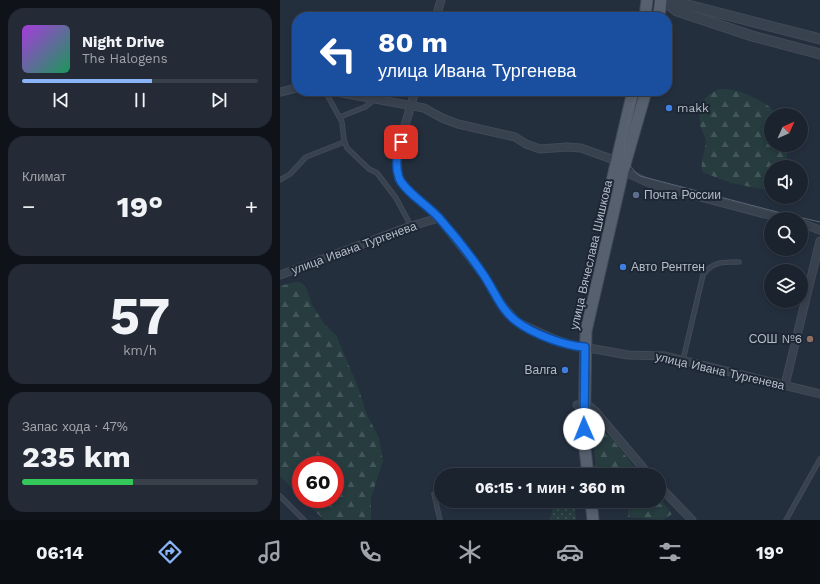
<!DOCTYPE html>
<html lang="ru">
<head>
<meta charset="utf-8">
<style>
  :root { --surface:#1b232e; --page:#242b36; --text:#f1f3f6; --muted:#a0a4aa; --line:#39404a; --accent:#8ab4f8 }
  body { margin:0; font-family:"Work Sans",sans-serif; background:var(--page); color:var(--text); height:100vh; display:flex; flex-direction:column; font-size:15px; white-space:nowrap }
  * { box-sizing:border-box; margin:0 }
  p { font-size:13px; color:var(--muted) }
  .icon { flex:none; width:22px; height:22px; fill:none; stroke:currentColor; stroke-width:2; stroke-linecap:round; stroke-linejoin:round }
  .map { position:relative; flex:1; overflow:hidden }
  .side { display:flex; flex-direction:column; gap:8px; padding:8px; background:#0f1319; width:280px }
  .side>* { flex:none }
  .banner { position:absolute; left:12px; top:12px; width:380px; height:84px; border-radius:16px; box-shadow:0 2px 6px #0003,0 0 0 1px var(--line); background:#1a4fa0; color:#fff; overflow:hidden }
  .needle { width:26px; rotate:45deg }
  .buttons { position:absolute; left:484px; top:108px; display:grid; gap:8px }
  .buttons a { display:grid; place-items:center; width:44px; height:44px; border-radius:50%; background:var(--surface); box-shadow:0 2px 6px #0003,0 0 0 1px var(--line); font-size:20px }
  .speed { position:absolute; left:12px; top:456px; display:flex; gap:8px; font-size:20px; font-weight:700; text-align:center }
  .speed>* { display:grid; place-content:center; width:52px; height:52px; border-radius:50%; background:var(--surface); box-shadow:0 2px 6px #0003,0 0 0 1px var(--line); line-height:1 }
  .speed .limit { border:6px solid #d22; background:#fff; color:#111 }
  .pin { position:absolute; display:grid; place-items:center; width:34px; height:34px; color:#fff; margin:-17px; border-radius:8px; box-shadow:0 2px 6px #0006 }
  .me { position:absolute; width:44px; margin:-22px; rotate:359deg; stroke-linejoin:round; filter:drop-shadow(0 0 3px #0008) }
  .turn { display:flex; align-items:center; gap:14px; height:84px; padding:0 20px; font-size:18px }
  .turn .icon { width:52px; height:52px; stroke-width:2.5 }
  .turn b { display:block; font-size:28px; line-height:34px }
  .big { font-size:30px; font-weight:700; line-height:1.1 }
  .side .widget { flex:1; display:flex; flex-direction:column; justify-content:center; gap:6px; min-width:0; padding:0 14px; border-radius:16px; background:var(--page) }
  .side .dial { align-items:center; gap:0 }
  .dial b { font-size:52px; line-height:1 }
  .song { display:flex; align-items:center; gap:12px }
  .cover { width:48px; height:48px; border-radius:6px; background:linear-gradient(135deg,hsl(280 70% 55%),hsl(150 70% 35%)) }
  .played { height:4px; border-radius:2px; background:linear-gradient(90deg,var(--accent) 55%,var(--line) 55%) }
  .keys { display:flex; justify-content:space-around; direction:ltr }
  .heat { display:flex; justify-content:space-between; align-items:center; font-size:22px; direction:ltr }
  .charge { height:6px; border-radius:3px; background:linear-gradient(90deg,#34c759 47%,var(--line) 0) }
  .trip { position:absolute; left:154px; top:468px; width:232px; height:40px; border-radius:20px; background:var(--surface); box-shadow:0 2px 6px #0003,0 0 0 1px var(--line); font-weight:700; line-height:40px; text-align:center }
  .tabs { display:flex; height:64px; justify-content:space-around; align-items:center; background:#0b0e12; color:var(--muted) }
  .tabs .icon { width:28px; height:28px }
  .tabs .current { color:var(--accent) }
  .tabs b { font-size:18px; color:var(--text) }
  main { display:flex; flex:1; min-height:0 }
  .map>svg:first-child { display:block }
  .forest { fill:url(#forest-firs) }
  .park { fill:url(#park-dots) }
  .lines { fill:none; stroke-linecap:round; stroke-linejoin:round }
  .service-casing { stroke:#414a57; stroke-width:5.5 }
  .minor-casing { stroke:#414a57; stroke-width:9 }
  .tertiary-casing { stroke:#414a57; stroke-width:11 }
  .primary-casing { stroke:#414a57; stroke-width:13 }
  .service { stroke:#38414e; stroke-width:3.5 }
  .minor { stroke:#38414e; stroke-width:7 }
  .tertiary { stroke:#38414e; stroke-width:9 }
  .primary { stroke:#56606e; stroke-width:11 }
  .tram { stroke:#5a6575; stroke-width:1 }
  .route-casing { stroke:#114b97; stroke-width:10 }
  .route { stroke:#1a73e8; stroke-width:7 }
  .shop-dot { fill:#3f7fe0; stroke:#1d2633; stroke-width:1.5 }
  .service-dot { fill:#5c6f8a; stroke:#1d2633; stroke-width:1.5 }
  .education-dot { fill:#8d6e63; stroke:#1d2633; stroke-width:1.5 }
  .labels { text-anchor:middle; stroke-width:4; stroke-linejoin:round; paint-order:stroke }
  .poi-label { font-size:12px; fill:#b4bcc9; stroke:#1d2633; text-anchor:start }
  .street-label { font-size:12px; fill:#b4bcc9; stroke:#1d2633 }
</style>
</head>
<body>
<main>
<section class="side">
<div class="widget">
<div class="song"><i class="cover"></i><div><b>Night Drive</b><p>The Halogens</p></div></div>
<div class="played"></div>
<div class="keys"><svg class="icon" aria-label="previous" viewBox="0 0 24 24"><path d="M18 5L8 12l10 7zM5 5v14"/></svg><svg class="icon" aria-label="pause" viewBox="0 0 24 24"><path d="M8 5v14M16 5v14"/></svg><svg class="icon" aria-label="next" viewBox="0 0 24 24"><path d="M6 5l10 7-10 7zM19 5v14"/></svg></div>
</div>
<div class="widget"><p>Климат</p>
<div class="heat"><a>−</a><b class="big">19°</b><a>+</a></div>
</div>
<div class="widget dial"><b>57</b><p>km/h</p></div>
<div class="widget"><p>Запас хода · 47%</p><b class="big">235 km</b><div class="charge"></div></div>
</section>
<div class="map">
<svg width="540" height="520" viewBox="0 0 540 520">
  <defs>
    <pattern id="forest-firs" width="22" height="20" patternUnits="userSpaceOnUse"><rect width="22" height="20" fill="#263c3f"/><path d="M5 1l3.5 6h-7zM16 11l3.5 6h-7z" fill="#435659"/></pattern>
    <pattern id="park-dots" width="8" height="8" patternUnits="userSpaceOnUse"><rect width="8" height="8" fill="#263c3f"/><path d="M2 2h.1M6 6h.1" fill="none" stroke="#435659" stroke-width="1.8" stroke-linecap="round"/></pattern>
  </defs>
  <rect width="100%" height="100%" fill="#242f3e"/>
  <g class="forest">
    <path d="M439,89C443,89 448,89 452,90C462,91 495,105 495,115H491V145H509L505,167H491V188L486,190L451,183L422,172C420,158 427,151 425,138C424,133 420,129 420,123C417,106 423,96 439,89Z"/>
    <path d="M16,282L22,283L27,290L32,305L45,325L56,335L78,387L87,415L99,438L103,461L91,498V520H44L23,499H55V465H21V497L0,476V286Z"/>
    <path d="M318,431H322L329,435L361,475H342L340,470L316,472L313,436Z"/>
    <path d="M379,497L392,514L383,520L348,517V501H379Z"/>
  </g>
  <path class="park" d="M274,501H294L296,520H270Z"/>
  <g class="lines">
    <g class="service-casing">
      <g id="service">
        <path d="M45,91L62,122L64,140L67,148L89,169L97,173L116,198L131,226"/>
        <path d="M60,117L85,107L94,100"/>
        <path d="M0,180L10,174L26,157L64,142"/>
        <path d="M403,360L423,275C432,261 444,262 459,262"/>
        <path d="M154,494L160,520"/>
        <path d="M0,496L24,520"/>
        <path d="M506,520L540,459"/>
      </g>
    </g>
    <g class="minor-casing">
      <g id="minor">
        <path d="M156,17L161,0"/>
        <path d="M51,91L144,108L162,118L178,124L235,137L246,144L260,149L287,147L301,148L337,161"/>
        <path d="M135,91L117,153V168L119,178L126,188L159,218L203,274L220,303L237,322L274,339L292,345L348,355L385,356L540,394"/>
        <path d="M0,92L17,88"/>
        <path d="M343,171L371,184L504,219"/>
        <path d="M521,223L540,230"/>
        <path d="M0,275L131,226L159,218"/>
        <path d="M505,385L540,241"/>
        <path d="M297,405L309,406L316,412L369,475"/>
        <path d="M379,486L412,520"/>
      </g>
    </g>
    <g class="tertiary-casing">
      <g id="tertiary">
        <path d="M382,0L397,11L472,36L540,54"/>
        <path d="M388,0L540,39"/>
      </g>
    </g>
    <g class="primary-casing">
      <g id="primary">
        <path d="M365,17L367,0"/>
        <path d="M379,17L381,0"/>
        <path d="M332,181L353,91"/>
        <path d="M308,475L304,441L306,331L343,171L366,91"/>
        <path d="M311,501L313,520"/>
      </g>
    </g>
    <use href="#service" class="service"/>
    <use href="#minor" class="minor"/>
    <use href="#tertiary" class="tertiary"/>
    <use href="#primary" class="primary"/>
    <g class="tram">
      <path d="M374,17L376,0"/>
      <path d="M357,91C350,119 331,155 360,176L501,213L540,222"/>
    </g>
  </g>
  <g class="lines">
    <g class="route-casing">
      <path id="route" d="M121,142C117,153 115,166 119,178C125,192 149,206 160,219C175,236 190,255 203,274C214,290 221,310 236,321C253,334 285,346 305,347L304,429"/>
    </g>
    <use href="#route" class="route"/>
  </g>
  <g class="shop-dot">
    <circle cx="389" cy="108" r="4"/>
    <circle cx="343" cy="267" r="4"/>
    <circle cx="285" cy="370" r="4"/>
  </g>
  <circle class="service-dot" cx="356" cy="195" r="4"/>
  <circle class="education-dot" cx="530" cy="339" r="4"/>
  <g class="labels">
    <g class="poi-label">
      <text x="397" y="112">makk</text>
      <text x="364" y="199">Почта России</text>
      <text x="351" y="271">Авто Рентген</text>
      <text x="522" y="343" text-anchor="end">СОШ №6</text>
      <text x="277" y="374" text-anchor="end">Валга</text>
    </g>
    <g class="street-label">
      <text transform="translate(74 248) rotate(-20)" y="4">улица Ивана Тургенева</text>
      <text transform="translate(311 255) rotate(-77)" y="4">улица Вячеслава Шишкова</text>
      <text transform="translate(440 371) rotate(13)" y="4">улица Ивана Тургенева</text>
    </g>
  </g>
</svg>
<div class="buttons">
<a><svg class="needle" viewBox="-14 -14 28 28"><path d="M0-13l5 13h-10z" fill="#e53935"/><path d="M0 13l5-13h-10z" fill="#a0a4aa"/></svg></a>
<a><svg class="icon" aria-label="sound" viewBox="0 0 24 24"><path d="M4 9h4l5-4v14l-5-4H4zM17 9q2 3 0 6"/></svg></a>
<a><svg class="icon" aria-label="search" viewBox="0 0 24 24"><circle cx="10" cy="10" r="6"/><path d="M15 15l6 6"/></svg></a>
<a><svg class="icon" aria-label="layers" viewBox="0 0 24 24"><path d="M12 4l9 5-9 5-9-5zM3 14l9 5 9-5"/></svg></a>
</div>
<div class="speed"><div class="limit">60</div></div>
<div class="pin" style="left:121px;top:142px;background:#d93025"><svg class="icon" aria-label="arrive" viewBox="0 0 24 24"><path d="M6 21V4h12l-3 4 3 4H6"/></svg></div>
<svg class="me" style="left:304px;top:429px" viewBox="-20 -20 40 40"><circle r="19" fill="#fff"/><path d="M0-13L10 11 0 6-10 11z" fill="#1a73e8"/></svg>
<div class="trip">06:15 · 1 мин · 360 m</div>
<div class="banner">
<div class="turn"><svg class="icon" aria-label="left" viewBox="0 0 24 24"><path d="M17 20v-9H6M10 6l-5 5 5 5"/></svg><div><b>80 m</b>улица Ивана Тургенева</div></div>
</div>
</div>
</main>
<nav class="tabs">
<b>06:14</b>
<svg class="icon current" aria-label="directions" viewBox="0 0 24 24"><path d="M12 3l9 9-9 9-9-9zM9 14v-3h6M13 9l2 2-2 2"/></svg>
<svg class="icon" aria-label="music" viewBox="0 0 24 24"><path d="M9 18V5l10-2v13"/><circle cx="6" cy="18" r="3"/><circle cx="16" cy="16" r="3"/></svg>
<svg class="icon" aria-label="phone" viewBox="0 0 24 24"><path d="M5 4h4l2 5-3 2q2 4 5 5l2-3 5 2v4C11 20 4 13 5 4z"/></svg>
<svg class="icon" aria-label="climate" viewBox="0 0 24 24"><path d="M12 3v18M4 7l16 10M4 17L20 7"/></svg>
<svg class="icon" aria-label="car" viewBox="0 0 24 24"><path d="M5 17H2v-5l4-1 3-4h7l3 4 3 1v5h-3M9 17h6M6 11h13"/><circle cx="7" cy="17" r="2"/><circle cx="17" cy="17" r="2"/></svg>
<svg class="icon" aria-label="filters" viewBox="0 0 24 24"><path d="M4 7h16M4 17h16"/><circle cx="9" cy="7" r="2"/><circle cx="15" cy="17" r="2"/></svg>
<b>19°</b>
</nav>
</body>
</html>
